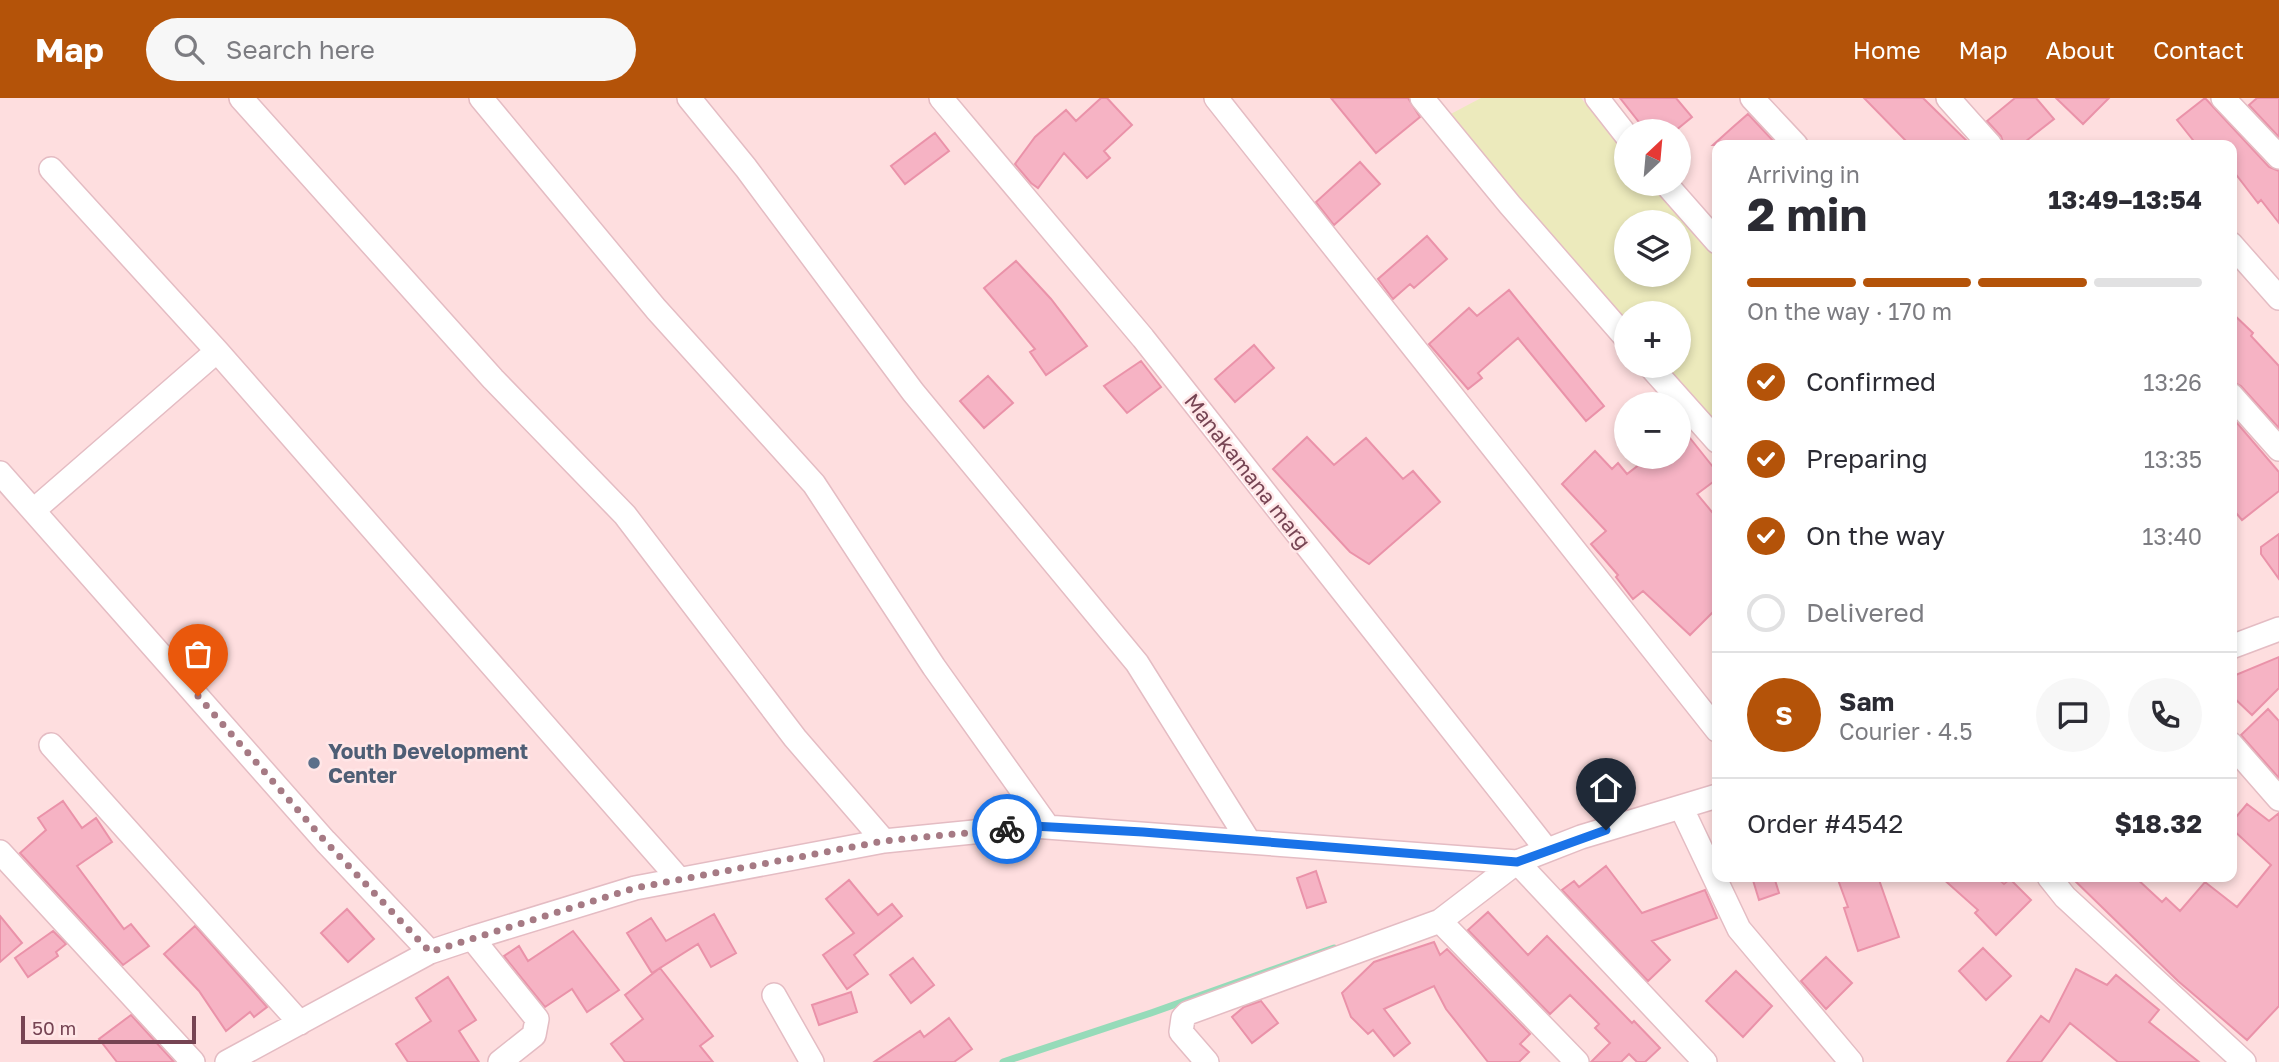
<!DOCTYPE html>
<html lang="en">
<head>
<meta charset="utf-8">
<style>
	body { margin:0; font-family:"Golos Text",sans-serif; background:#f7f7f7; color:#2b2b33; height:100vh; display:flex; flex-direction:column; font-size:26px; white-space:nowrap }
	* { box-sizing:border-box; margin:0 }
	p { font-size:23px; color:#7c7c81 }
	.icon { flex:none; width:38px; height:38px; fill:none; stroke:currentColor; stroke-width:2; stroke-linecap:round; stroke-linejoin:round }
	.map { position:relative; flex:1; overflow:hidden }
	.drawer { position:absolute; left:1712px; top:42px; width:525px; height:742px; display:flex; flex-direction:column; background:#fff; border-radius:14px; box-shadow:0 4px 10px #0003 }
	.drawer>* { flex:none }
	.needle { width:46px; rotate:26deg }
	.buttons { position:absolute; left:1614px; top:21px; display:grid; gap:14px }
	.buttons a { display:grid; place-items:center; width:77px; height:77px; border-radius:50%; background:#fff; box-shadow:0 4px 10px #0003; font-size:35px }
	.scale { position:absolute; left:21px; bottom:18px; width:175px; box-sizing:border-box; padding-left:7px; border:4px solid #764453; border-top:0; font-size:19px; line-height:24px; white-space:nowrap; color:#764453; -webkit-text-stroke:5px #ffe6e7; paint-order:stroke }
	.pin { position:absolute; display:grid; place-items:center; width:60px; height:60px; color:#fff; margin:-72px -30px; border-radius:50% 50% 50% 0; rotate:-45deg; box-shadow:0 0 7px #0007 }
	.pin .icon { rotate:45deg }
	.courier { position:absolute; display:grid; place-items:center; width:70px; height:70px; margin:-35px; border:5px solid #1a73e8; border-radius:50%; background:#fff; color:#222; box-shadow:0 2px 9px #0007 }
	.summary em { font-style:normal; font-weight:700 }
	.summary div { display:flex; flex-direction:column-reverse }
	.summary { display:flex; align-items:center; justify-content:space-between; height:119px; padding:0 35px }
	h1 { font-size:46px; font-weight:700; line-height:52px }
	.bar { display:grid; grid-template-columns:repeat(4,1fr); gap:10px 7px; align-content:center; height:84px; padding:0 35px }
	.bar i { height:9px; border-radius:5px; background:#e1e1e2 }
	.bar .on { background:#b45309 }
	.bar p { grid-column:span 4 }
	.line { display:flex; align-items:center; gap:18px; padding:0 35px; border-top:2px solid #e1e1e2 }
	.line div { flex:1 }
	.round { display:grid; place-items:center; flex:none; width:74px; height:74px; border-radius:37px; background:#f7f7f7 }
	ol { padding:0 35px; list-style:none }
	li { display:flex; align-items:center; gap:21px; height:77px }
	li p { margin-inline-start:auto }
	li .icon { padding:7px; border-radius:50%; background:#b45309; color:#fff; stroke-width:4 }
	li:last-child { color:#7c7c81 }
	li i { width:38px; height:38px; border:4px solid #e1e1e2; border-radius:50% }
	header { display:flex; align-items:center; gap:42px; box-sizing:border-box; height:98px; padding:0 35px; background:#b45309; color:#fff }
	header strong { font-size:33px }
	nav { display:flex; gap:38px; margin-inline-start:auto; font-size:24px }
	.search { width:490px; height:63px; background:#f7f7f7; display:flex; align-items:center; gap:18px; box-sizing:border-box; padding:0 24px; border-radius:38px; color:#7c7c81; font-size:26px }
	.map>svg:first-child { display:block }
	.green { fill:#eceabc; fill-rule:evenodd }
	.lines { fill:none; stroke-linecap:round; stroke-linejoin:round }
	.stream { stroke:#96dbb9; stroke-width:7 }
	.building { fill:#f6b3c4; stroke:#ea92a9; stroke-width:2 }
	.minor-casing { stroke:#e4bcc3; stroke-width:26 }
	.minor { stroke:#fff; stroke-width:23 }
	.done { stroke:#a67a84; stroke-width:7; stroke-dasharray:0 12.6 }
	.route { stroke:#1a73e8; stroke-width:9 }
	.service-dot { fill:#5c6f8a; stroke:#ffe6e7; stroke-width:2.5 }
	.labels { text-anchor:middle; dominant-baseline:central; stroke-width:5; stroke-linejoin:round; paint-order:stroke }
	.street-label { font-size:21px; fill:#764453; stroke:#ffe6e7 }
	.service-label { font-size:21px; font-weight:bold; fill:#4e5e75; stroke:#ffe6e7; text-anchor:start }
</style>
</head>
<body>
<header>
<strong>Map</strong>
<div class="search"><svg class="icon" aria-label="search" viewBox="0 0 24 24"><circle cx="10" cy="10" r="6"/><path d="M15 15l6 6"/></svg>Search here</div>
<nav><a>Home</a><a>Map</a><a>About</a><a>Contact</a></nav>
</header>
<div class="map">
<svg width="2279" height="964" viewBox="0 0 2279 964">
	<rect width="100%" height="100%" fill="#fededf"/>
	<path class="green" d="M1481 0H1581L1626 55V86H1653L1717 159V343L1654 268H1678V215H1626V235L1445 19ZM1626 124H1678V177H1626Z"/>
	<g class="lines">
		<path class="stream" d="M1003 964 1151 915 1334 850"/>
	</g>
	<path class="building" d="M1101 0H1107L1132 27 1104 53 1110 60 1087 80 1064 55 1038 90 1031 85 1015 66 1035 39 1066 12 1076 23Z
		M1331 0H1408L1420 19 1376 55Z
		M1620 0H1676L1692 19 1675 33H1646Z
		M1864 0H1923L1971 47H1910Z
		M2015 0H2036L2054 21 2021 47H2004L2001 38 1987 23Z
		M2056 0H2109L2083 26Z
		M2205 0 2269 69 2279 73V125L2261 102 2258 105 2231 70V47H2197L2177 22Z
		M2257 0H2279V39L2249 7Z
		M1748 16 1777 47H1713L1733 29Z
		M935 35 949 53 905 86 891 68Z
		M1360 64 1380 86 1334 127 1316 104Z
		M1427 138 1447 161 1414 190 1410 186 1393 201 1378 181Z
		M1016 163 1051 201 1087 248 1046 277 1030 254 1035 251 984 190Z
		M1509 192 1604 308 1586 323 1518 240 1478 275 1482 280 1468 291 1429 246 1469 210 1477 218Z
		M2231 214 2253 235 2251 238 2279 268V330L2241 288 2231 283Z
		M1254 247 1274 270 1235 304 1215 281Z
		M1141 263 1161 289 1127 315 1104 288Z
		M988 278 1013 305 984 330 960 303Z
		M2231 318 2279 374V393L2242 422 2231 409Z
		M1678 325 1717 374V381L1697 396 1717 420V510L1690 537 1643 493 1633 501 1616 479 1618 477 1591 446 1606 433 1562 386 1595 353 1612 371 1618 365 1627 376 1649 359H1678Z
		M1307 339 1334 367 1366 340 1403 381 1413 373 1440 404 1369 466 1350 454 1273 371Z
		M2279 436V481L2261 456V449Z
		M2279 559V590L2252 617 2231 597V579Z
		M2268 611 2279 623V680L2241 637Z
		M63 703 82 730 96 720 112 744 77 768 124 831 131 826 149 848 123 867 20 755 46 732 38 720Z
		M2247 706 2269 723 2279 715V908L2247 942 2178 883 2071 779H2135L2162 804 2166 800 2180 813 2205 784 2237 809 2271 767 2231 730V725Z
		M1606 768 1642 815 1705 792 1717 820 1652 843 1670 862 1648 883 1562 792 1574 783 1579 789Z
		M1316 773 1326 804 1307 810 1297 780Z
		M1752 779H1774L1779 795 1759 802Z
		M1837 779H1878L1899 839 1858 853 1844 810 1848 809Z
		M1941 779H1996L2004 786 2010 781 2031 802 1996 837 1975 815 1978 812Z
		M849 782 878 817 892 806 902 818 854 857 868 876 847 891 823 857 854 835 826 801Z
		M347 811 374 841 348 864 321 835Z
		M1488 814 1528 857 1547 838 1632 925 1634 923 1660 950 1645 964H1637L1629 956 1621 964H1591L1610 945 1595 930 1599 926 1570 897 1550 916 1468 832Z
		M714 816 736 855 711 869 698 846 652 875 627 835 651 820 666 843Z
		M0 818 22 845 0 864Z
		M195 828 267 909 254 919 250 914 226 933 199 893 164 856Z
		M53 833 66 846 56 854 58 858 28 879 15 860Z
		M573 833 619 892 587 914 572 891 545 909 504 858 519 848 528 863Z
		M1434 844 1440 857 1447 851 1530 936 1520 946 1529 954 1519 964H1488L1446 911 1434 888 1384 911 1410 945 1394 958 1373 932 1368 936 1351 919 1342 895 1374 864Z
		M1983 850 2011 878 1986 902 1959 873Z
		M1826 859 1852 885 1826 911 1801 883Z
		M913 860 934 887 911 905 890 877Z
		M660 870 713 938 700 948 713 964H625L611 946 643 921 625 897Z
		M2076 871 2107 887 2116 877 2159 912 2149 924 2199 964H2118L2070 925 2041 964H2007L2041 918 2049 924Z
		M1736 873 1772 908 1743 939 1706 903Z
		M448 879 476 922 459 933 479 964H408L396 946 431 923 416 900Z
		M851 894 857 914 819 927 812 907Z
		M1261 903 1278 925 1252 945 1232 919 1244 909Z
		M131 917 174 964H117L99 941Z
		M949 920 972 951 954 964H874L920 933 924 939Z"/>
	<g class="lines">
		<defs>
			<path id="minor" d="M241 0 493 281 625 417 795 640 884 743
				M481 0 656 211 814 386 934 569 1048 729
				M689 0 746 70 913 294 1137 565 1248 742
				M941 0 1143 240 1547 752
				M1216 0 1717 632
				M1422 0 1510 107 1626 240
				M1597 0 1626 37
				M1752 0 1796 47
				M1948 0 1990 47
				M2223 0 2279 59
				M51 71 217 253 679 781
				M1666 86 1717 144
				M2231 146 2279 200
				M1650 268 1717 343
				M2231 297 2279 351
				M0 375 325 743 430 854
				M34 412 217 253
				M2231 549 2279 531
				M2231 646 2279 701
				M51 647 300 925
				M1681 709 1739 831 1851 964
				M0 754 193 964
				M2049 779 2065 799 2244 964
				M1440 823 1577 964
				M472 840 537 921 534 937 500 964
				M774 897 812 964
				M227 964 430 854 472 840 635 790 884 743 1033 728 1517 764 1581 739 1717 698
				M1207 964 1181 934 1183 920 1188 915 1440 823 1517 764 1705 964"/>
		</defs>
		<use href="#minor" class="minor-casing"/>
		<use href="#minor" class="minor"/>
	</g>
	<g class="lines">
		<path class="done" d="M198 598 325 743 430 854 635 790 884 743 1007 731"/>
		<path class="route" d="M1007 731 1033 728 1143 734 1517 764 1606 732"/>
	</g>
	<circle class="service-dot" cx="314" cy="665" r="7"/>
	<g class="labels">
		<g class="street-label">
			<text transform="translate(1248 373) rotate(52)">Manakamana marg</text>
		</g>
		<g class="service-label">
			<text x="328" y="653">Youth Development<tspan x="328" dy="24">Center</tspan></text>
		</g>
	</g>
</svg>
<div class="buttons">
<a><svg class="needle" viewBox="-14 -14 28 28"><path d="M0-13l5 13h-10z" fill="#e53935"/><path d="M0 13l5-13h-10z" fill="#7c7c81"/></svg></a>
<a><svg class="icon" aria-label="layers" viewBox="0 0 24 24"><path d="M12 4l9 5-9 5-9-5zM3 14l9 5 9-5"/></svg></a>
<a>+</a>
<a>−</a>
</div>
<div class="scale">50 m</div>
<div class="pin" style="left:198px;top:598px;background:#ea580c"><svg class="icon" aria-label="bag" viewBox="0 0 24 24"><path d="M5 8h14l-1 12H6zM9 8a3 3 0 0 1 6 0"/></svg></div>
<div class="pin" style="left:1606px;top:732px;background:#1f2937"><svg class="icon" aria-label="home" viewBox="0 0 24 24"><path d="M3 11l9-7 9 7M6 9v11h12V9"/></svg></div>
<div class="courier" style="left:1007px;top:731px"><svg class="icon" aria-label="bike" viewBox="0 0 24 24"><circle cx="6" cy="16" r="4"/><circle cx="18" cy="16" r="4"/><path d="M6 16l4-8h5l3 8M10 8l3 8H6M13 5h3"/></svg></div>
<section class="drawer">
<div class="summary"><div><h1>2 min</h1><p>Arriving in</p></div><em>13:49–13:54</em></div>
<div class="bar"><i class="on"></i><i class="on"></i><i class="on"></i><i></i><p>On the way · 170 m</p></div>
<ol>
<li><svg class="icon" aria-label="check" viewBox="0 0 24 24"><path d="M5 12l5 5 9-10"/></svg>Confirmed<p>13:26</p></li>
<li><svg class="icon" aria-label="check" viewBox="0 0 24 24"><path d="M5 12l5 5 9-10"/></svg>Preparing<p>13:35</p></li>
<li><svg class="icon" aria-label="check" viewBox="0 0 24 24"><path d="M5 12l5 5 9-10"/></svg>On the way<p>13:40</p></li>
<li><i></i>Delivered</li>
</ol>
<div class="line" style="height:126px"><b class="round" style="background:#b45309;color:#fff">S</b><div><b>Sam</b><p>Courier · 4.5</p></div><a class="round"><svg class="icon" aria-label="chat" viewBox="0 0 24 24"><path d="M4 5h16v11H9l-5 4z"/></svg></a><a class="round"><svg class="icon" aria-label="phone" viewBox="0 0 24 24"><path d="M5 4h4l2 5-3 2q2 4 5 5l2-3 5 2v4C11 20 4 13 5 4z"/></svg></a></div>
<div class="line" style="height:91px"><div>Order #4542</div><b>$18.32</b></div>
</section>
</div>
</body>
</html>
